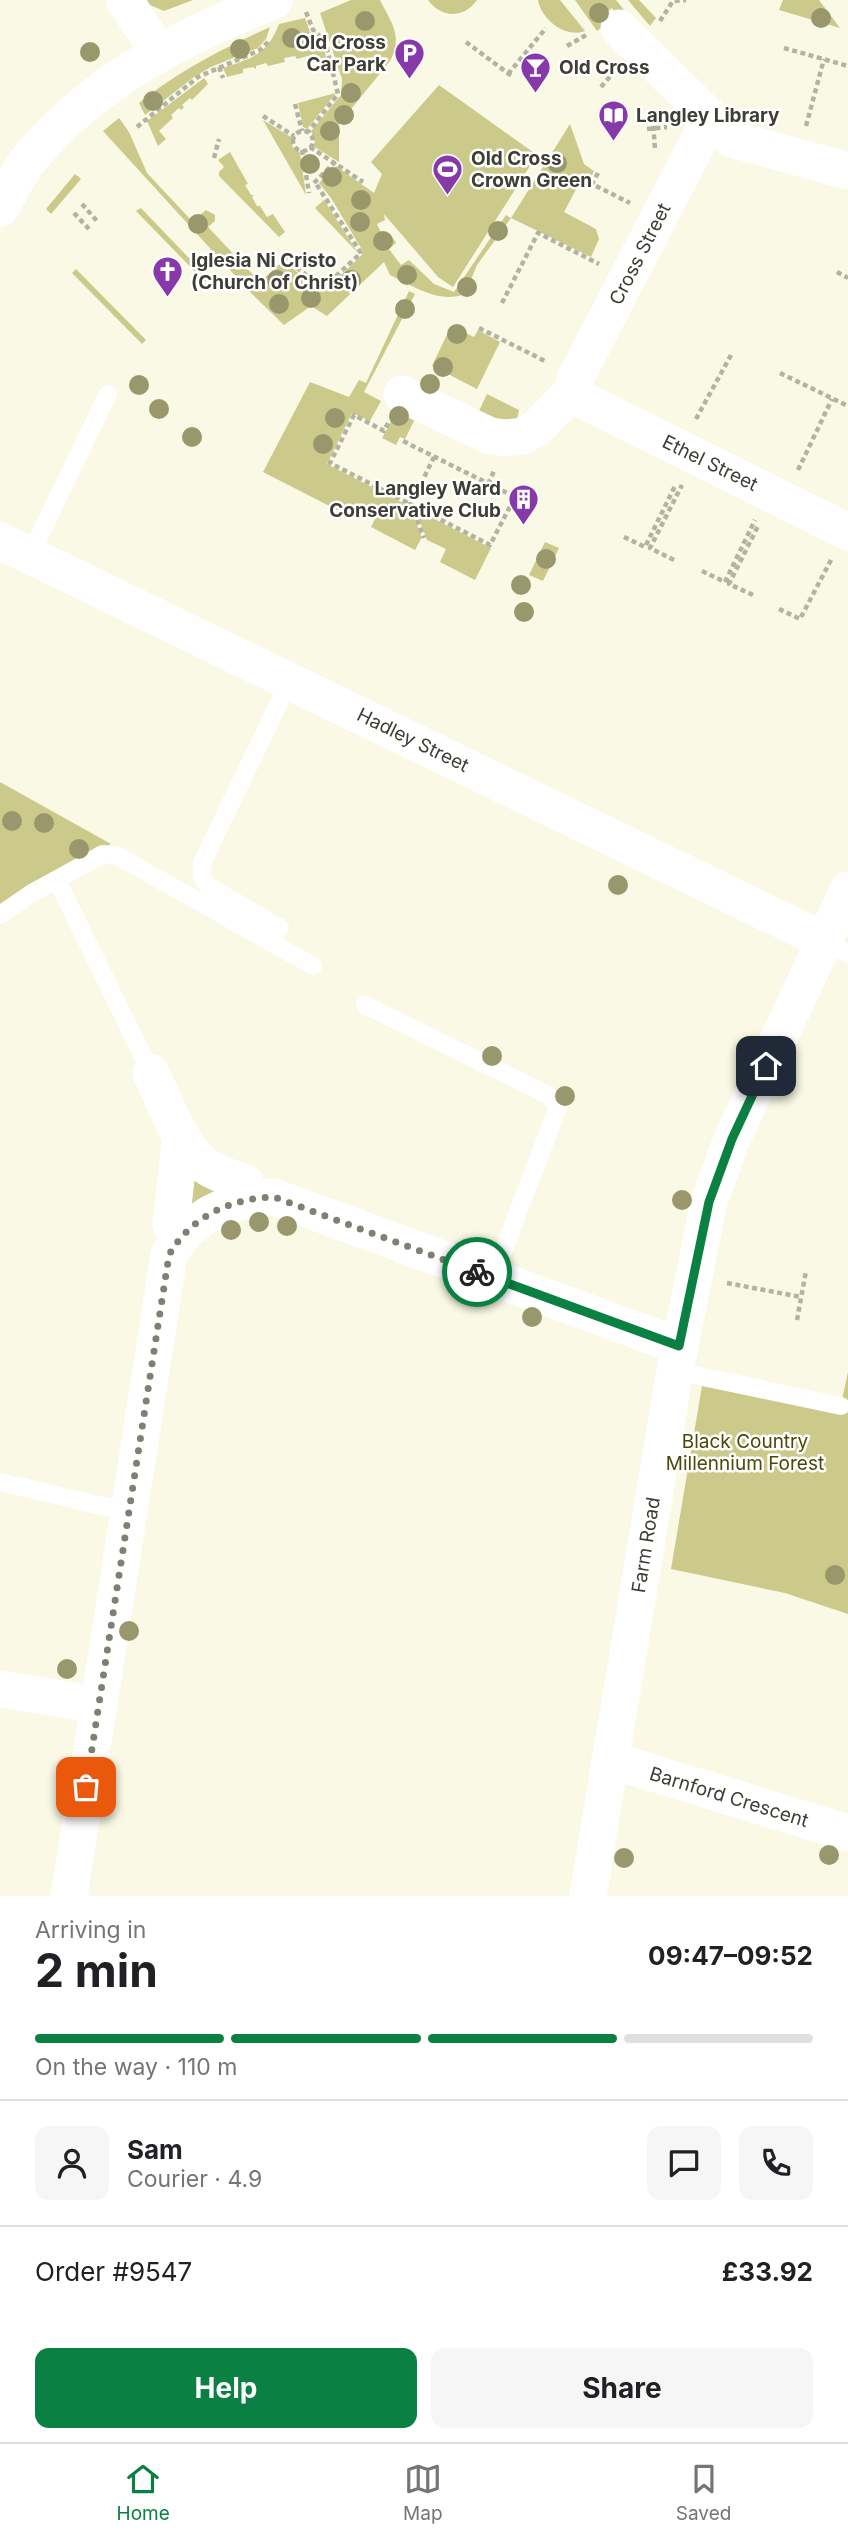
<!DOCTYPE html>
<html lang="en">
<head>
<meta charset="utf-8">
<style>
	body { margin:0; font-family:Inter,sans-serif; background:#f6f6f6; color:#202124; height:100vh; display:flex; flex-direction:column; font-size:26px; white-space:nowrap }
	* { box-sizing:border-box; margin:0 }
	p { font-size:23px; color:#757577 }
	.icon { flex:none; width:38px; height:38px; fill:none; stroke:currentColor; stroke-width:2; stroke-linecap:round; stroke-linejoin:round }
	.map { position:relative; height:1896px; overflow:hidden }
	.panel { display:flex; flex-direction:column; background:#fff; flex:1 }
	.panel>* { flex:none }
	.pin { position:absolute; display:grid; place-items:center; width:60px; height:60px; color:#fff; margin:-30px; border-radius:14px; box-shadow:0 4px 10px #0006 }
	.courier { position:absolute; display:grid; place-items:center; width:70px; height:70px; margin:-35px; border:5px solid #0b8043; border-radius:50%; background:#fff; color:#222; box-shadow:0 2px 9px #0007 }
	.headline em { font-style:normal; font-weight:700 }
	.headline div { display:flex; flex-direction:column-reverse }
	.headline { display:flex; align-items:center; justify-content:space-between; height:119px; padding:0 35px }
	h1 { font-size:46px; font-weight:700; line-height:52px }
	.bar { display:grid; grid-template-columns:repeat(4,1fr); gap:10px 7px; align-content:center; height:84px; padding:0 35px }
	.bar i { height:9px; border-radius:5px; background:#e0e0e0 }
	.bar .selected { background:#0b8043 }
	.bar p { grid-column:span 4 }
	.line { display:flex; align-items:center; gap:18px; padding:0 35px; border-top:2px solid #e0e0e0 }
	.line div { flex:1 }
	.round { display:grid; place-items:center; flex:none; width:74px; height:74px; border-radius:14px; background:#f6f6f6 }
	.button { display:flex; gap:14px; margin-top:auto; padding:14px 35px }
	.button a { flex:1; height:80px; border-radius:14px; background:#0b8043; color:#fff; font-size:28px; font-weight:700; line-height:80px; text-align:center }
	.button a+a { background:#f6f6f6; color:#202124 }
	.dock { display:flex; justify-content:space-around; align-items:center; height:98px; border-top:2px solid #e0e0e0; background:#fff; font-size:19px; color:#757577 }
	.dock a { display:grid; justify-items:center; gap:4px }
	.dock .selected { color:#0b8043 }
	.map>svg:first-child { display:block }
	.green { fill:#ccca8a }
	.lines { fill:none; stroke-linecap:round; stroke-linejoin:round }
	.path { stroke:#b3b3a3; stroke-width:4.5; stroke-dasharray:5 3.5; stroke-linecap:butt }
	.lane { stroke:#fff; stroke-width:18 }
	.street { stroke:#fff; stroke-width:37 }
	.secondary { stroke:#fff; stroke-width:38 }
	.tree { fill:#99986d }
	.done { stroke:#7f7f73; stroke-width:7; stroke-dasharray:0 12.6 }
	.route { stroke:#0b8043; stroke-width:9 }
	.labels { text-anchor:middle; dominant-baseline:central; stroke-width:5; stroke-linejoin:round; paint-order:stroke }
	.poi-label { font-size:19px; font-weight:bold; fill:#3e3e36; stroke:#fff; text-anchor:start }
	.street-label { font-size:19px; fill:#3e3e36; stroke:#fff }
	.park-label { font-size:19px; fill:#4b480a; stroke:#fff }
</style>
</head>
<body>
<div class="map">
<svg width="848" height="1896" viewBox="0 0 848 1896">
	<rect width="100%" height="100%" fill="#f9f9e5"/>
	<path class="green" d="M147 0H193L164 11 150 5Z
		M351 0H380C392 24 403 36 390 61L339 124V162L313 146 315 141 311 131 341 95 342 79 320 13Z
		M428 0H477C464 19 441 18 428 0Z
		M538 0H560L585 31C566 39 541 19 538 0Z
		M575 0H616L624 10 617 15 612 8 599 18 605 25 597 31Z
		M628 0H639L656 18 650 26Z
		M783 0H819L840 28 779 10Z
		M305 18 310 32 322 41 327 61 317 64 315 54 297 59 295 56 284 58 285 62 268 66 266 63 256 66V69L253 67 243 69V73L227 77 223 68C252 58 267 55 279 24Z
		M270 27 266 39 258 48 211 67 194 77 145 115 139 103C182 69 221 50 270 27Z
		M204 78 208 84 192 100 190 98 182 105 184 107 181 110 179 108 171 115 173 118 159 131 166 139 158 146 147 121Z
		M439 85 537 155 453 287 438 277 384 214 385 220 377 224 383 237 391 235 396 243 389 249 401 265 409 260 434 284 454 292 506 215 511 218 570 124 584 164 594 171 587 185 580 182 564 212 596 229 599 239 591 257 511 218 477 265 465 294C439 304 413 286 390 275L384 262 327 316 311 306 284 325 250 292 103 131 119 118 129 132 147 173 192 221 206 210 215 215V221L208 227 260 282 283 261 323 292 364 253 331 198 319 183 336 166 374 193 382 174 371 162Z
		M336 93 307 129 303 127 298 103Z
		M263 120 291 137 293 148 300 153 306 195Z
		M230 152 248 184 245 185 251 195H254L252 197 257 206H260L267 217 273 214 285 232 279 237 219 176V172L224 167 218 160Z
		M75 174 81 179 51 214 46 209Z
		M324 200 358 253 315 208Z
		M141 208 209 279 205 282 136 211Z
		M76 269 146 340 142 344 72 273Z
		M409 291 415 294 364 392 381 401 370 421 352 413 327 464 405 504 373 513 357 505 351 517 263 472 310 382 349 397 359 380 366 383Z
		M451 326 474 337 478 330 500 342 477 389 432 366Z
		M487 394 519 410 517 419 500 420 479 411Z
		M398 409 417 415 405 439 400 437 396 445 382 438Z
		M409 506 422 537 415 550 371 527 377 515Z
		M415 509 491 548 475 580 440 562 446 549 427 540Z
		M545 542 559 548 543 581 529 575Z
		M0 782 111 844 0 905Z
		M190 1178 226 1187 184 1209Z
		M848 1372V1614L785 1593 671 1569 702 1386 839 1413Z"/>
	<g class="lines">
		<path class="path" d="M306 12 313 30 325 40 338 94 308 132
			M660 21 673 1 686 0
			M466 42 513 77
			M567 46 588 34
			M784 48 848 66
			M219 67 223 78
			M508 74 546 28
			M601 87 614 72 616 73
			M295 104 302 131
			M652 109 655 149
			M263 116 294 136
			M806 126 824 59
			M137 127 198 77 260 50 268 42
			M647 129 667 127
			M293 141a10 10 0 1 1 20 0a10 10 0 1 1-20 0Z
			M310 147 363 182
			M302 150 309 193
			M214 158 219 139
			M598 173 592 184 630 203
			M314 183 335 162
			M82 204 97 221
			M74 213 89 229
			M283 257 323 288 361 253 315 182
			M837 272 848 278
			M502 303 538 233 599 264
			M479 328 547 362
			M780 373 848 406
			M696 419 731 355
			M388 423 384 431 354 415 330 463 490 545 515 497 401 440
			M798 470 832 399
			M488 484 495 469
			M411 504 424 538
			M375 514 411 504 434 457
			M624 537 645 547 676 484
			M674 560 650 548 682 485
			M702 571 725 582 755 520
			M753 595 729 584 759 524
			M779 609 800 619 831 560
			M727 1283 801 1297
			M797 1320 806 1271"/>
		<path class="lane" d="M30 555 108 394
			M57 880 151 1073
			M0 915 32 893 103 854 118 856 313 966
			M280 928 208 886 202 877V863L289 682
			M825 941 848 954
			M365 1005 548 1095 558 1107 493 1278
			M675 1371 841 1406
			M0 1482 129 1512"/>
		<path class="street" d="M124 0 159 52
			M619 28 732 139 848 171
			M574 390 583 400 848 532
			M574 390 575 379 710 119
			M402 394 490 436 507 438 522 436 537 428 574 390
			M0 541 825 941
			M151 1073C165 1102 177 1139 200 1161 211 1173 231 1177 245 1183L250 1198
			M178 1239 171 1224 181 1134
			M0 1689 99 1705
			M609 1763 627 1765 848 1833
			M69 1896 169 1255C190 1217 231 1198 274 1197L679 1346
			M588 1896 675 1371 709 1202 732 1139 848 890"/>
		<path class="secondary" d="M0 208C10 192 18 172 30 158 95 80 182 37 274 0"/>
	</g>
	<g class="tree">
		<circle cx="599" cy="13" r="10"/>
		<circle cx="821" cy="18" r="10"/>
		<circle cx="365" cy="21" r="10"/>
		<circle cx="292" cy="38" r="10"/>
		<circle cx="240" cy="49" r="10"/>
		<circle cx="90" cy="52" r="10"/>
		<circle cx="351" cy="93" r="10"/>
		<circle cx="153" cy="101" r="10"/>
		<circle cx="344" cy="115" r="10"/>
		<circle cx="330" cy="131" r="10"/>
		<circle cx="557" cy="163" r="10"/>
		<circle cx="310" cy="164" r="10"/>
		<circle cx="332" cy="177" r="10"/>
		<circle cx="361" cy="200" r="10"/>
		<circle cx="360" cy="222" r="10"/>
		<circle cx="198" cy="224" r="10"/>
		<circle cx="498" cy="231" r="10"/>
		<circle cx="383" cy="241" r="10"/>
		<circle cx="407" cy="275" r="10"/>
		<circle cx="277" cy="280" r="10"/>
		<circle cx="351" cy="280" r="10"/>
		<circle cx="467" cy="287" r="10"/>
		<circle cx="311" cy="298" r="10"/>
		<circle cx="279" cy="304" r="10"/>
		<circle cx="405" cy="309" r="10"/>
		<circle cx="457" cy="334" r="10"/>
		<circle cx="443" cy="367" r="10"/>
		<circle cx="430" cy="384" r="10"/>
		<circle cx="139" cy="385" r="10"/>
		<circle cx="159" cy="409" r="10"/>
		<circle cx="399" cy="416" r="10"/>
		<circle cx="335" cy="418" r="10"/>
		<circle cx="192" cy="437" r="10"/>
		<circle cx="323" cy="444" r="10"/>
		<circle cx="546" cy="559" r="10"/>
		<circle cx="521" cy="585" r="10"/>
		<circle cx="524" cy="612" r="10"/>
		<circle cx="12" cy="821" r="10"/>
		<circle cx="44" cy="823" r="10"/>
		<circle cx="79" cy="849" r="10"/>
		<circle cx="618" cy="885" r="10"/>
		<circle cx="492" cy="1056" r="10"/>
		<circle cx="565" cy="1096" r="10"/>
		<circle cx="682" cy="1200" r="10"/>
		<circle cx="259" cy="1222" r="10"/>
		<circle cx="287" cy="1226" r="10"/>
		<circle cx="231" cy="1230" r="10"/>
		<circle cx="532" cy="1317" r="10"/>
		<circle cx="835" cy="1575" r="10"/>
		<circle cx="129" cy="1631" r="10"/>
		<circle cx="67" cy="1669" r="10"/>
		<circle cx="829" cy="1855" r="10"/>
		<circle cx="624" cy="1858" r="10"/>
	</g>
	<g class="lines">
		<path class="done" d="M86 1787 169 1255C190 1217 231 1198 274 1197L477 1272"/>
		<path class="route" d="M477 1272 679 1346 709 1202 732 1139 766 1066"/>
	</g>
	<defs>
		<symbol id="parking-pin" viewBox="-11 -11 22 30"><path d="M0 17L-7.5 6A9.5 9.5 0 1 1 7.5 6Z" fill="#8739a9" stroke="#fff"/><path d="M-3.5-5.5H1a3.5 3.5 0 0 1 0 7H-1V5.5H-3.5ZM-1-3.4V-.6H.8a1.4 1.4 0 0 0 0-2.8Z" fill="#fff"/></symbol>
		<symbol id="bar-pin" viewBox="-11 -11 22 30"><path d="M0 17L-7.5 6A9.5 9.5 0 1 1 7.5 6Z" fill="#8739a9" stroke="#fff"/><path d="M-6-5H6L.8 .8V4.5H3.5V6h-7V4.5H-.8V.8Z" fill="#fff"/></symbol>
		<symbol id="library-pin" viewBox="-11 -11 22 30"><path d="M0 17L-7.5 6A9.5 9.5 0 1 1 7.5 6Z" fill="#8739a9" stroke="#fff"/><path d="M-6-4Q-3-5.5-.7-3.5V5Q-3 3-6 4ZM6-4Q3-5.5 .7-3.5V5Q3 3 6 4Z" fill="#fff"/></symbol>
		<symbol id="stadium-pin" viewBox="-11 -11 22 30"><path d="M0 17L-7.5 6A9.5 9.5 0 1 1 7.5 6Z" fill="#8739a9" stroke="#fff"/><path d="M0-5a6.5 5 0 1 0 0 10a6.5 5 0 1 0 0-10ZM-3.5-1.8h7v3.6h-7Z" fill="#fff"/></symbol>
		<symbol id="church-pin" viewBox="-11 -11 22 30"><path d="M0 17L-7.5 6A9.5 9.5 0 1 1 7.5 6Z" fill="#8739a9" stroke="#fff"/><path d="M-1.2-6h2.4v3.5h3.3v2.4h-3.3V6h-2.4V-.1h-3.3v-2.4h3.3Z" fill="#fff"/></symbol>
		<symbol id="building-pin" viewBox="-11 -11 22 30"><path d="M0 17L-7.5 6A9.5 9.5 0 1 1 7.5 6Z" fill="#8739a9" stroke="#fff"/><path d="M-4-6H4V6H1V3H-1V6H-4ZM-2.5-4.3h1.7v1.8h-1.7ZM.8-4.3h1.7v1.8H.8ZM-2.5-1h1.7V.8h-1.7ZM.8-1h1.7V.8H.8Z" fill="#fff"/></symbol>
	</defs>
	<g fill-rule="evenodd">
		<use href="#parking-pin" x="392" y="36" width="35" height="47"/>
		<use href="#bar-pin" x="518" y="50" width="35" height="47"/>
		<use href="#library-pin" x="596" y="98" width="35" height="47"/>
		<use href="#stadium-pin" x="430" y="152" width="35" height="47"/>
		<use href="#church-pin" x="150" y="254" width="35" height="47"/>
		<use href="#building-pin" x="506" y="482" width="35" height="47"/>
	</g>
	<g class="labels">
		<g class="poi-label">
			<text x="386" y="42" text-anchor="end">Old Cross<tspan x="386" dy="22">Car Park</tspan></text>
			<text x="559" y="67">Old Cross</text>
			<text x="636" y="115">Langley Library</text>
			<text x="471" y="158">Old Cross<tspan x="471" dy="22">Crown Green</tspan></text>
			<text x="191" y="260">Iglesia Ni Cristo<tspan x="191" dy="22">(Church of Christ)</tspan></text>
			<text x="501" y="488" text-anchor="end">Langley Ward<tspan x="501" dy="22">Conservative Club</tspan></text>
		</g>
		<g class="street-label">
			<text transform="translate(640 254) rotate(-63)">Cross Street</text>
			<text transform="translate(710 463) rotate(26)">Ethel Street</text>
			<text transform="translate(413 740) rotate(26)">Hadley Street</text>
			<text transform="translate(646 1545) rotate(-81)">Farm Road</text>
			<text transform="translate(729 1797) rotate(17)">Barnford Crescent</text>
		</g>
		<g class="park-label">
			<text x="745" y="1441">Black Country<tspan x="745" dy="22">Millennium Forest</tspan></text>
		</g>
	</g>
</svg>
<div class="pin" style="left:86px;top:1787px;background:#ea580c"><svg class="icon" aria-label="bag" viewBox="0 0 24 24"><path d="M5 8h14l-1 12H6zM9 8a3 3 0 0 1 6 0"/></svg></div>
<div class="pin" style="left:766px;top:1066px;background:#1f2937"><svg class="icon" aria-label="home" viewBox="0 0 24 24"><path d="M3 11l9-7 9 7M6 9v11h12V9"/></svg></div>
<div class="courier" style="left:477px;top:1272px"><svg class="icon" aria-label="bike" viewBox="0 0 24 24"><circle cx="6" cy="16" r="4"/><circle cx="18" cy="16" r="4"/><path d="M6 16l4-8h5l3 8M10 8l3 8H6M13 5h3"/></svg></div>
</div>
<section class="panel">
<div class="headline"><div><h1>2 min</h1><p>Arriving in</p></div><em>09:47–09:52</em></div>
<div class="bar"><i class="selected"></i><i class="selected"></i><i class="selected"></i><i></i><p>On the way · 110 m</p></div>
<div class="line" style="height:126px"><a class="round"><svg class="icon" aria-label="person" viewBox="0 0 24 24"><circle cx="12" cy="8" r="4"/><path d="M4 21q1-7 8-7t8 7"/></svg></a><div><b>Sam</b><p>Courier · 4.9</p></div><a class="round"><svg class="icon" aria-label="chat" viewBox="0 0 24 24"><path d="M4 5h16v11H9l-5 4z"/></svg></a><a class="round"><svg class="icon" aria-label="phone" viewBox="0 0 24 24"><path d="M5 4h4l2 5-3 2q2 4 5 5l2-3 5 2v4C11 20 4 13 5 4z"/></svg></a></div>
<div class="line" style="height:91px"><div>Order #9547</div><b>£33.92</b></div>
<div class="button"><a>Help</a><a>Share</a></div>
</section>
<nav class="dock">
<a class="selected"><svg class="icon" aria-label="home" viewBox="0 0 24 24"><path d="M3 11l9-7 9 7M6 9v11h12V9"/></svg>Home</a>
<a><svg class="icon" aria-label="map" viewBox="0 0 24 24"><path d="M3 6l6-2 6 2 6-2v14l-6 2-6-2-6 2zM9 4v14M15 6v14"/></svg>Map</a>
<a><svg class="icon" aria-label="saved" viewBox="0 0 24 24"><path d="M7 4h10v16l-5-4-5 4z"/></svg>Saved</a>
</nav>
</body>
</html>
